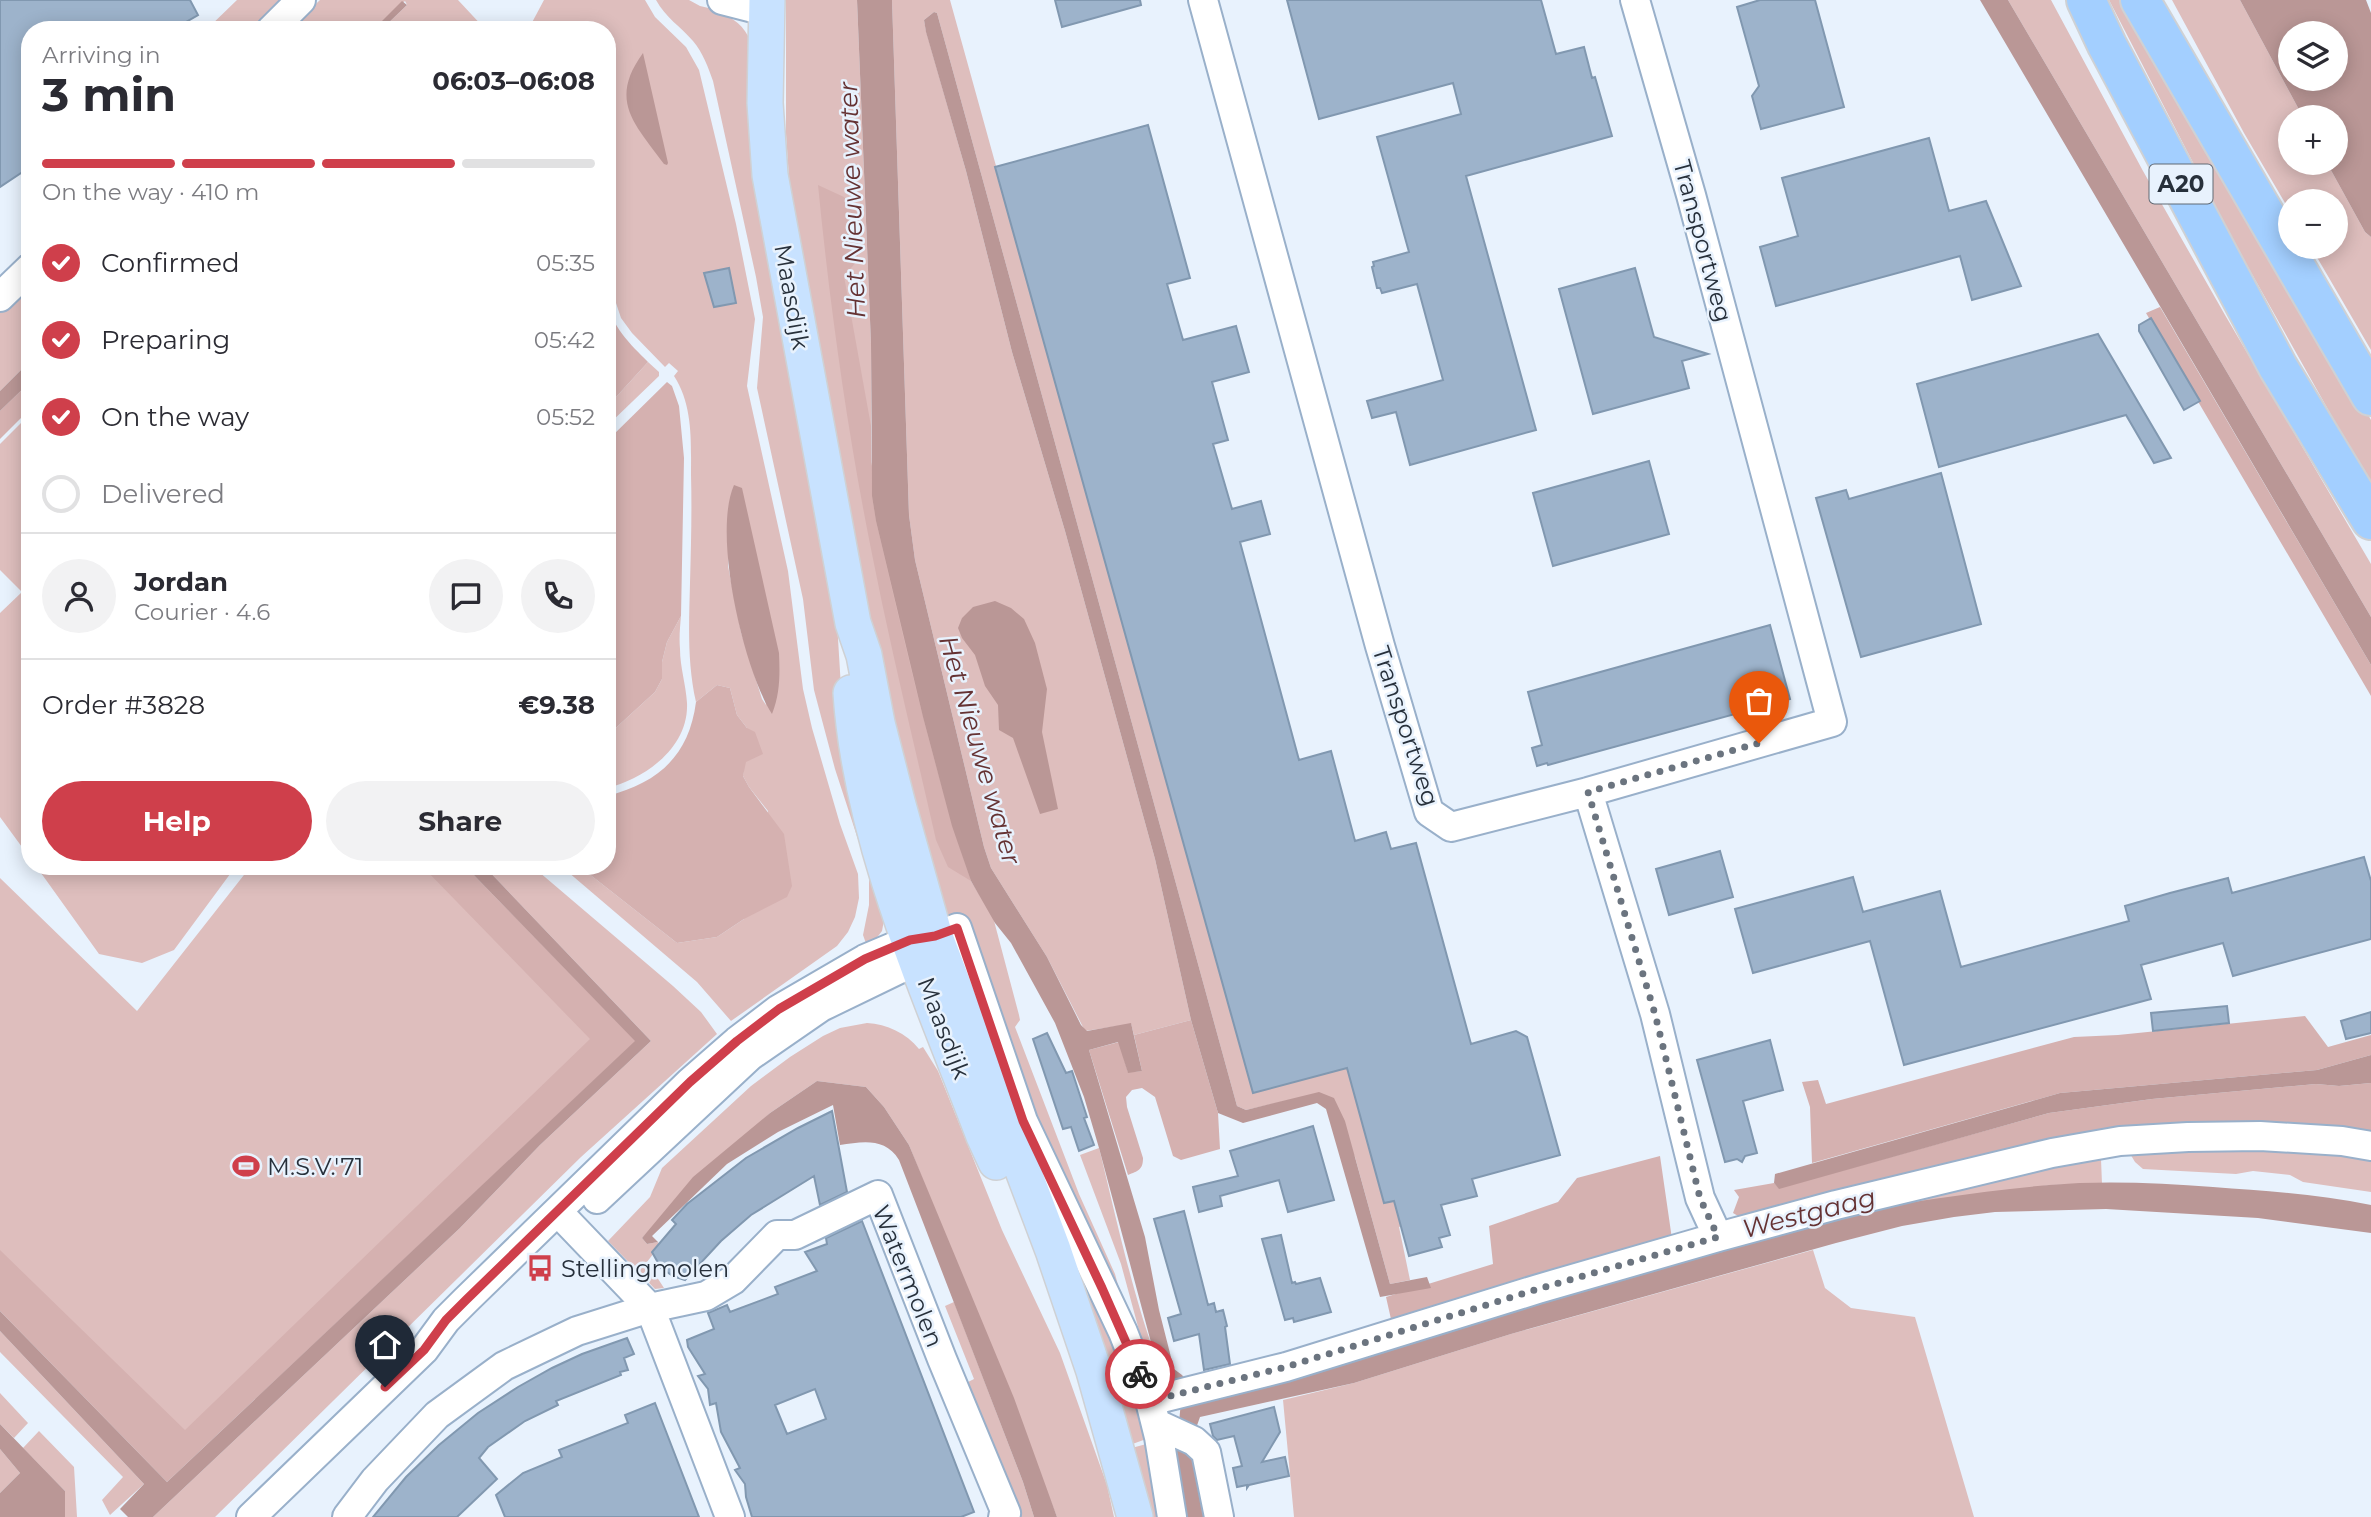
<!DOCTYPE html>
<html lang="en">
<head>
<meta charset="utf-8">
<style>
	body { margin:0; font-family:Montserrat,sans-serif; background:#f2f2f3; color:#2b2b33; height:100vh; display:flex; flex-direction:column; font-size:26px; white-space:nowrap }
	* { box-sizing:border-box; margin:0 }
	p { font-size:23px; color:#7c7c81 }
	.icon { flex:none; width:38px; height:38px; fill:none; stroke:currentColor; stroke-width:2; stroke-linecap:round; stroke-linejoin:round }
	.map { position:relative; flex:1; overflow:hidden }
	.sheet { position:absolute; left:21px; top:21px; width:595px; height:854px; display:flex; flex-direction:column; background:#fff; border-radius:28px; box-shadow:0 4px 18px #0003 }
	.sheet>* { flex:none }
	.buttons { position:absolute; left:2278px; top:21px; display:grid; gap:14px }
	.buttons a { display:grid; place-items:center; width:70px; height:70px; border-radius:50%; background:#fff; box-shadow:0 4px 18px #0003; font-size:35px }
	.pin { position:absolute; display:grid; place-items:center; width:60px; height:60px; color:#fff; margin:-72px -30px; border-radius:50% 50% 50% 0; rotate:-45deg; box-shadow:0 0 7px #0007 }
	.pin .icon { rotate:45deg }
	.courier { position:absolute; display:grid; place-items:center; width:70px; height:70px; margin:-35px; border:5px solid #cf3f4b; border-radius:50%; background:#fff; color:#222; box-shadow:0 2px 9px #0007 }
	.headline em { font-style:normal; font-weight:700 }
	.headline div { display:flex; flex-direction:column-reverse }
	.headline { display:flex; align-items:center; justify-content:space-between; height:119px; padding:0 21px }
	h1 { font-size:46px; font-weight:700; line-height:52px }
	.bar { display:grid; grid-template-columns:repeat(4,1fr); gap:10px 7px; align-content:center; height:84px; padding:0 21px }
	.bar i { height:9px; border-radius:5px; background:#e1e1e2 }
	.bar .current { background:#cf3f4b }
	.bar p { grid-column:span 4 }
	.line { display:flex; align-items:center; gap:18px; padding:0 21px; border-top:2px solid #e1e1e2 }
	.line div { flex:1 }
	.round { display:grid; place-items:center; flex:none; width:74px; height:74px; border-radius:37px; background:#f2f2f3 }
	ol { padding:0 21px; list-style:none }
	li { display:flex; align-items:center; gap:21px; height:77px }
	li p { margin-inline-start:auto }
	li .icon { padding:7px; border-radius:50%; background:#cf3f4b; color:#fff; stroke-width:4 }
	li:last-child { color:#7c7c81 }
	li i { width:38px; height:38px; border:4px solid #e1e1e2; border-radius:50% }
	.cta { display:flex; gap:14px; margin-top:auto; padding:14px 21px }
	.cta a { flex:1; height:80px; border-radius:42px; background:#cf3f4b; color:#fff; font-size:28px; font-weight:700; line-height:80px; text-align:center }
	.cta a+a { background:#f2f2f3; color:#2b2b33 }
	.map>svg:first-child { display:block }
	.green { fill:#debebd; fill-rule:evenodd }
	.forest { fill:#d5b1b0 }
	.water { fill:#ba9796; fill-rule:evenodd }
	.building { fill:#9db3cb; stroke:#8198b0; stroke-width:2; fill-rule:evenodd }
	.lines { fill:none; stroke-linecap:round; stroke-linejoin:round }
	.minor-casing { stroke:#99b0ca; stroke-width:32 }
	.major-casing { stroke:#cfd1d4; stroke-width:38 }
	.highway-casing { stroke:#cfd1d4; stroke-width:42 }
	.minor { stroke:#fff; stroke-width:28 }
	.major { stroke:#c8e2ff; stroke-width:35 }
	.highway { stroke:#a3cfff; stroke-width:38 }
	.done { stroke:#6b747f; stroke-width:7; stroke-dasharray:0 12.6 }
	.route { stroke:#cf3f4b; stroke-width:9 }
	.labels { text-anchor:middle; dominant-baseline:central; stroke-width:5; stroke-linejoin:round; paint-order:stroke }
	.shield { fill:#e8f2fd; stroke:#616a75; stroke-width:2 }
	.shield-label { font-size:23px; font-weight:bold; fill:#27303b }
	.street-label { font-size:24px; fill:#27303b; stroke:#e8f2fd }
	.poi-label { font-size:24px; fill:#27303b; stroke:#e8f2fd; text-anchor:start }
	.water-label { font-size:26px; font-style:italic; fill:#653233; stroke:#e8f2fd }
</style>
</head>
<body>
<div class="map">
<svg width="2371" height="1517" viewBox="0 0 2371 1517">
	<rect width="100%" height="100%" fill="#e8f2fd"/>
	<path class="green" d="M237 0H280L250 30H206Z
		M320 0H458L486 30H433L432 26 419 23 411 30H381L407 5 405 1 373 30H289Z
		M544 0H645L655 17 686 47 699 70 736 224 755 319 747 386 788 571 803 689 812 728 840 824 858 874 859 898 855 917 848 932 837 946 731 1021 697 982 561 866H579L677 943 717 937 744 919 768 811 749 787 743 776 747 728 737 715 730 688 717 685 696 702C687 662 689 624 690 583 691 547 692 511 691 475 691 441 693 405 674 376L678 371 669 363 665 367 632 333 621 318 616 303 607 216V30H528ZM729 508 766 705 762 699 741 632 728 566Z
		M656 0H689L700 6 717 10V13C734 17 744 26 751 42L834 574 843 720 884 920 882 931 868 949 863 935 869 905V873L835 769 814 690 803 599 757 388 763 317 756 277 713 81C708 67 703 53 693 41 681 27 665 17 656 0Z
		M786 0H857L871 344V462L971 881 993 917 1019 1015 1020 1020 1015 1027 1079 1194 1115 1274 1137 1354 949 917 942 915 885 730 793 237 786 134Z
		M892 0H950L1253 1093 1352 1066 1350 1078 1384 1203 1412 1195 1418 1221 1399 1227 1410 1280 1390 1284 1355 1157 1319 1093 1246 1110 1237 1106 937 13 934 12 924 20 926 31 966 171 1012 352 1065 531 1155 859 1191 1020 1134 1035 1131 1024 1085 1031 1047 957 991 868 984 847 915 560 909 515Z
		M2008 0H2051L2143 171 2225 315 2371 564V617Z
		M2109 0H2127L2371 420V486L2235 244Z
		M2172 0H2240L2303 117H2291V163H2327L2365 232 2371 237V350L2311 247H2336V201H2291V213L2244 133Z
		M30 283V361L0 391V313Z
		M648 362 659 372V376L607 426V407Z
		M30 414V858L0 817V613L22 592 0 570V444Z
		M681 616C680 627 679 638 680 649 680 667 686 685 687 703 689 747 645 779 607 788V736L655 692 662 679V662L667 642Z
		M36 866H236L174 950 142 963 99 954Z
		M251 866H449L629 1041 168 1464 0 1292V878L137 1011Z
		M484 866H532L673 986 701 1012 717 1034 581 1157 215 1517H153L460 1228 540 1145 651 1041Z
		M867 1023C887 1024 906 1033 919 1049L923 1047 938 1071 1002 1230 1060 1353 1107 1485 1114 1517H1057L909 1145 884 1107 866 1087 817 1081 770 1113 649 1231 642 1238 647 1244 658 1242 660 1245 647 1262 664 1288 655 1289 608 1241 650 1197 662 1168 751 1086 790 1057 823 1036 840 1028Z
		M2216 1143 2371 1157V1192L2303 1182 2290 1175 2253 1171 2236 1174 2143 1169 2135 1162 2129 1152Z
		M1099 1148C1110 1190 1147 1364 1172 1385L1161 1383 1149 1367 1121 1264 1080 1155Z
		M1030 1155 1083 1263 1149 1438 1127 1446Z
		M2074 1159H2101L2102 1184 2051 1185 1843 1213Z
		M1813 1250 1825 1288 1851 1308 1915 1317 1974 1517H1294L1283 1400 1354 1383 1511 1334Z
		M954 1302 1023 1482 1034 1517H1021L964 1384 974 1379 945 1306Z
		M0 1331 144 1484 110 1515 102 1500 123 1477 0 1352Z
		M0 1393 28 1423 14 1438 0 1424Z
		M39 1431 74 1467 77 1517H65V1491L23 1448Z
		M1150 1443 1164 1517H1146L1128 1449Z
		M0 1449 20 1473 0 1493Z"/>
	<path class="forest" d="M818 185 844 197 858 214V260L844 276 871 426 872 496 876 521C905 642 931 763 971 881L948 867 936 840C914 743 890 646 871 549 847 429 830 307 818 185Z
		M607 300C611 326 630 344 648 362L607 407Z
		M2160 307 2371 665V696L2146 313Z
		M30 382V409L0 439V411Z
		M667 382 672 386 679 406 684 458 681 616 667 642 662 662V679L655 692 607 736V441Z
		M717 685 730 688 737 715 747 728 755 732 763 754 746 762 743 776 749 787 784 834 792 886 787 897 744 919 717 937 677 943 579 866H607V796C658 783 689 756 696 702Z
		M422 866H465L636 1041 167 1482 0 1311V1250L185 1430 590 1039Z
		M2305 1016 2328 1047 2371 1035V1055L2317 1070 2060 1093 1812 1163 1810 1107 1802 1082 1818 1080 1826 1104 2074 1037 2118 1035Z
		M1191 1020 1218 1113 1220 1149 1181 1160 1173 1156 1155 1097 1142 1088 1132 1090 1126 1097 1127 1107 1143 1158C1143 1170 1138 1171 1128 1175L1089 1050 1119 1042 1128 1072 1142 1071 1134 1035Z
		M2371 1083V1131L2285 1123 2233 1124 1745 1220 1733 1213 1739 1197 1734 1190 1774 1183 1779 1188 2049 1113 2152 1099 2316 1084 2339 1086Z
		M1660 1156 1672 1239 1393 1328 1386 1297 1493 1264 1489 1226 1558 1202 1577 1178Z"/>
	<path class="water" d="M857 0H892L909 515 915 560 984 847 991 868 1047 957 1081 1025 1087 1031 1131 1023 1142 1071 1128 1073 1118 1042 1089 1050 1145 1237 1159 1310 1174 1369 1182 1375 1199 1396 1844 1213C1912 1202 1980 1191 2049 1185 2103 1180 2159 1183 2213 1187 2266 1191 2319 1194 2371 1205V1233L2258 1218 2106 1209 1995 1212 1954 1217 1902 1226 1836 1243 1511 1334 1354 1383 1200 1417 1194 1434 1209 1517H1187L1176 1456 1181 1401 1172 1385 1165 1379 1152 1346 1099 1148 1084 1097 1055 1023 1011 943 995 923 971 881 952 826 923 717 876 521 872 496 871 344Z
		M1980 0H2008L2371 617V665Z
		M2240 0H2366L2371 13V237L2365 232 2327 163H2336V117H2303ZM2291 33H2336V79H2291Z
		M402 1 407 5 381 30H373Z
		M934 12 937 13 1237 1106 1246 1110 1319 1092 1334 1098 1345 1121 1390 1284 1427 1277 1431 1288 1380 1297 1326 1109 1317 1103 1243 1123 1218 1113 1191 1020 1155 859 1065 531 1012 352 966 171 926 32 924 20Z
		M643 53 668 163 667 165 664 164C635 124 608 101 643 53Z
		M30 361V382L0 411V391Z
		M734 485 742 488 779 653C780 675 780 694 772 714 744 670 712 535 734 485Z
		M995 601 1011 608 1024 619 1035 643 1047 689 1042 732 1058 809 1040 814 1013 738 999 730 998 705 985 686 975 655 962 638 958 628 962 618 973 607Z
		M465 866H484L651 1041 540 1145 460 1228 153 1517H128L120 1509 144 1484 0 1331V1311L167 1482 635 1041Z
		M2371 1055V1083L2339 1086 2316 1084 2152 1099 2049 1113 1779 1189 1774 1183 1775 1174 2060 1093 2317 1070Z
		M817 1081 866 1087 884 1107 909 1145 1014 1398 1057 1517H1034L1023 1482 899 1160C885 1137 862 1142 840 1145L833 1105 778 1132 727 1164 652 1236 658 1242 647 1244 642 1238 693 1177 770 1113Z
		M0 1424 65 1491V1517H0V1493L20 1473 0 1449Z"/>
	<path class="building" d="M0 0H190L198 15 172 30H30V167L0 187Z
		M1055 0H1140L1141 5 1062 27Z
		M1287 0H1541L1556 54 1584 47 1592 78 1595 77 1612 136 1466 176 1536 430 1410 465 1396 412 1372 418 1367 401 1443 380 1417 284 1382 293 1380 288H1377L1372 267 1374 266 1373 262 1409 252 1377 137 1461 114 1453 83 1319 119Z
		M1760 0H1815L1844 107 1761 129 1752 96 1759 86 1737 7Z
		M1148 125 1190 278 1167 284 1183 340 1236 326 1249 372 1212 382 1228 440 1213 444 1232 509 1261 501 1270 534 1240 542 1299 760 1331 751 1355 841 1386 832 1391 849 1416 843 1471 1044 1516 1031 1527 1037 1560 1155 1472 1179 1477 1196 1441 1205 1450 1235 1439 1238 1442 1247 1409 1256 1394 1201 1384 1203 1347 1068 1253 1093 995 167Z
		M1929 138 1949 211 1986 201 2021 286 1972 300 1960 256 1776 306 1760 247 1798 236 1782 178Z
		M729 268 736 303 714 307 704 273Z
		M1635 268 1654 337 1708 354 1682 361 1689 388 1593 414 1559 289Z
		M2151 318 2200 401 2184 410 2139 331V325Z
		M2098 334 2171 458 2154 463 2126 415 1939 467 1917 384Z
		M1649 461 1669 534 1553 566 1533 493Z
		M1941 473 1981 624 1861 657 1816 498 1846 490 1849 499Z
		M1770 625 1790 699 1548 765 1547 763 1537 766 1532 748 1542 745 1528 692Z
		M1720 851 1733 897 1669 915 1656 869Z
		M2364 857 2371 881V939L2233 976 2223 943 2141 965 2151 999 1904 1065 1870 941 1753 973 1735 909 1853 877 1863 912 1940 891 1961 967 2129 921 2125 906 2170 893 2228 878 2232 893Z
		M2227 1006 2229 1023 2153 1031 2151 1013Z
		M2371 1012V1033L2346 1039 2341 1021Z
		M1047 1033 1066 1073 1072 1071 1087 1117 1084 1118 1094 1145 1079 1151 1071 1127 1063 1129 1033 1039Z
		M1770 1040 1783 1090 1743 1101 1757 1153 1745 1156 1742 1162 1737 1159 1725 1162 1697 1060Z
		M832 1111 847 1192 820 1205 814 1176 751 1215 721 1241 685 1280 673 1276 661 1268 652 1252 676 1224 672 1220 687 1204 746 1158 798 1128Z
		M1313 1126 1334 1200 1288 1212 1279 1180 1220 1196 1222 1206 1199 1212 1193 1187 1238 1176 1230 1151Z
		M1184 1211 1208 1305 1214 1303 1216 1312 1223 1310 1227 1326 1225 1327 1230 1364 1204 1370 1199 1334 1174 1341 1168 1318 1181 1314 1154 1219Z
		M862 1221 974 1512 961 1517H752L746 1497 745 1484 735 1470 740 1468 721 1432 716 1403 710 1405 708 1389 698 1376 705 1374 688 1347 687 1340 714 1329 708 1313 727 1305 730 1312 778 1294 775 1287 817 1271 805 1252 827 1244 826 1238ZM815 1389 826 1419 787 1434 775 1405Z
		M1281 1235 1292 1283 1295 1282 1296 1284 1320 1278 1331 1312 1294 1322 1293 1318 1285 1320 1262 1239Z
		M627 1338 634 1354 624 1358 628 1370 620 1372 621 1375 556 1401 558 1405 525 1421 488 1447 479 1458 497 1479 457 1517H373L406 1477 439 1445 478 1413 518 1387 552 1368 582 1354Z
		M655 1403 699 1517H505L496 1495 523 1473 562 1457 559 1450 628 1423 625 1415Z
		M1274 1407 1280 1432 1262 1462 1285 1457 1289 1476 1249 1485 1247 1488V1485L1237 1487 1233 1468 1242 1466 1234 1436 1217 1440 1213 1436 1210 1424Z"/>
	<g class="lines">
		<defs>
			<path id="minor" d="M722 0 757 9 765 13
				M1203 0 1380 646 1429 812 1451 827 1588 792 1832 722 1691 195 1635 0
				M271 30 301 0
				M0 297 30 268
				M1588 792 1655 1014 1700 1198 1718 1237
				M597 1199 750 1056 821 1007 918 960 928 946
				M558 1212 650 1308 730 1517
				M1150 1401 1286 1367 1538 1289 1718 1237 1836 1205 2052 1153 2120 1141 2188 1137 2260 1136 2342 1141 2371 1146
				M1157 1424 1194 1441 1206 1452 1219 1517
				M251 1517 424 1350 446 1320 466 1300 690 1082 737 1041 779 1009 865 959 910 940 935 937 957 928 1023 1121 1123 1332 1150 1401 1159 1437 1172 1517
				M347 1517 375 1480 437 1415 504 1366 577 1331 650 1308 706 1296 733 1280 777 1235H795L878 1195 942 1359 1006 1513 1003 1517"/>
			<path id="major" d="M767 0 765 103 770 175 853 623 864 655 877 723 898 805 935 937 1053 1250 1094 1371 1135 1517
				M851 693C861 843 931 996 984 1136L996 1162"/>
			<path id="highway" d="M2086 0 2107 45 2278 367 2371 520
				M2140 0 2371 396"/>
		</defs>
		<use href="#minor" class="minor-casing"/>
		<use href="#major" class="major-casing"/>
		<use href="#highway" class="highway-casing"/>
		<use href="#minor" class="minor"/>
		<use href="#major" class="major"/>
		<use href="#highway" class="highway"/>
	</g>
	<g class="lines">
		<path class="done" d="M1140 1374 1150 1401 1286 1367 1538 1289 1718 1237 1700 1198 1655 1014 1588 792 1759 743"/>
		<path class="route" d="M385 1387 424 1350 446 1320 466 1300 690 1082 737 1041 779 1009 865 959 910 940 935 936 957 928 1023 1121 1102 1288 1140 1374"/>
	</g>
	<defs>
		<symbol id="stadium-bare" viewBox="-9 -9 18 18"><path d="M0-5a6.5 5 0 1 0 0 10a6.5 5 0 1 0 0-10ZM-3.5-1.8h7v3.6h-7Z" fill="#cf3f4b" stroke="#e8f2fd" stroke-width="2.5" paint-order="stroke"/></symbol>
		<symbol id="bus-bare" viewBox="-9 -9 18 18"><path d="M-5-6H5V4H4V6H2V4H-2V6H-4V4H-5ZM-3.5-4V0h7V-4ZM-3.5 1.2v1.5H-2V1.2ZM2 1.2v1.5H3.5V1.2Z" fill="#cf3f4b" stroke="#e8f2fd" stroke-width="2.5" paint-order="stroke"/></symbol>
	</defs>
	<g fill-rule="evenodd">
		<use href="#stadium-bare" x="227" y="1147" width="38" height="38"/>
		<use href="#bus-bare" x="521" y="1249" width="38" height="38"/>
	</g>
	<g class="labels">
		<rect class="shield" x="2149.5" y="164.5" width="63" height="39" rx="5"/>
		<g class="shield-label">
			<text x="2181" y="184">A20</text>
		</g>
		<g class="street-label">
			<text transform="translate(1703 241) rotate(75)">Transportweg</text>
			<text transform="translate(792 297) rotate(80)">Maasdijk</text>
			<text transform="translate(1406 726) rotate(72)">Transportweg</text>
			<text transform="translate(944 1028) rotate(69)">Maasdijk</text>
			<text transform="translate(908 1276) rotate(68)">Watermolen</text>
		</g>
		<g class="poi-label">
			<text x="267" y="1166">M.S.V.'71</text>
			<text x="561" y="1268">Stellingmolen</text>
		</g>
		<g class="water-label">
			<text transform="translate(852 200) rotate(-92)">Het Nieuwe water</text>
			<text transform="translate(980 750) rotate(74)">Het Nieuwe water</text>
			<text transform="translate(1809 1213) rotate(-14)">Westgaag</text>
		</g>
	</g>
</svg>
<div class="buttons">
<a><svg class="icon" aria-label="layers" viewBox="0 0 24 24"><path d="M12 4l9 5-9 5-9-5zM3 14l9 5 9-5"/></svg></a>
<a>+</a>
<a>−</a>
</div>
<div class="pin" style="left:1759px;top:743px;background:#ea580c"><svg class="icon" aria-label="bag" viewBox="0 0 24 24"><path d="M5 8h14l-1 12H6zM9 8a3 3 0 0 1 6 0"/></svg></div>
<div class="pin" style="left:385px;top:1387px;background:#1f2937"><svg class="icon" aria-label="home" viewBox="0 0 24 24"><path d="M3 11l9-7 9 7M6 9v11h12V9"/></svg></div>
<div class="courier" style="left:1140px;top:1374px"><svg class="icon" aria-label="bike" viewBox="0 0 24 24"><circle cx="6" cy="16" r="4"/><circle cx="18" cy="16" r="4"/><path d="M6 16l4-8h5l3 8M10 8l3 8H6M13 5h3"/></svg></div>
<section class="sheet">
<div class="headline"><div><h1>3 min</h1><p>Arriving in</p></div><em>06:03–06:08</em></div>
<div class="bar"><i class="current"></i><i class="current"></i><i class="current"></i><i></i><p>On the way · 410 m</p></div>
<ol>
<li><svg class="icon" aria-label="check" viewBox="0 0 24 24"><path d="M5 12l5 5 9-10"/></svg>Confirmed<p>05:35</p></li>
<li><svg class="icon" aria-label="check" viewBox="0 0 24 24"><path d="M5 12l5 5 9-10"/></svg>Preparing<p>05:42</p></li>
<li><svg class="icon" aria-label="check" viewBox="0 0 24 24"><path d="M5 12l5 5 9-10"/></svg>On the way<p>05:52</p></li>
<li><i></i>Delivered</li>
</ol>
<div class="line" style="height:126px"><a class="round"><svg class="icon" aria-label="person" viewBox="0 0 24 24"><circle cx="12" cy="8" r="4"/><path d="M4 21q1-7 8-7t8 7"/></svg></a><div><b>Jordan</b><p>Courier · 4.6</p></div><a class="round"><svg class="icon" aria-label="chat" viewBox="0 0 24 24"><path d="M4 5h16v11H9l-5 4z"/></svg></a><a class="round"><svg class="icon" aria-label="phone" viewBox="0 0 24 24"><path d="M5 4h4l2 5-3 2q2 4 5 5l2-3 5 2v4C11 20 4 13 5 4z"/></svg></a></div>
<div class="line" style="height:91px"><div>Order #3828</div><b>€9.38</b></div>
<div class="cta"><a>Help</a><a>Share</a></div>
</section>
</div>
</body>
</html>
